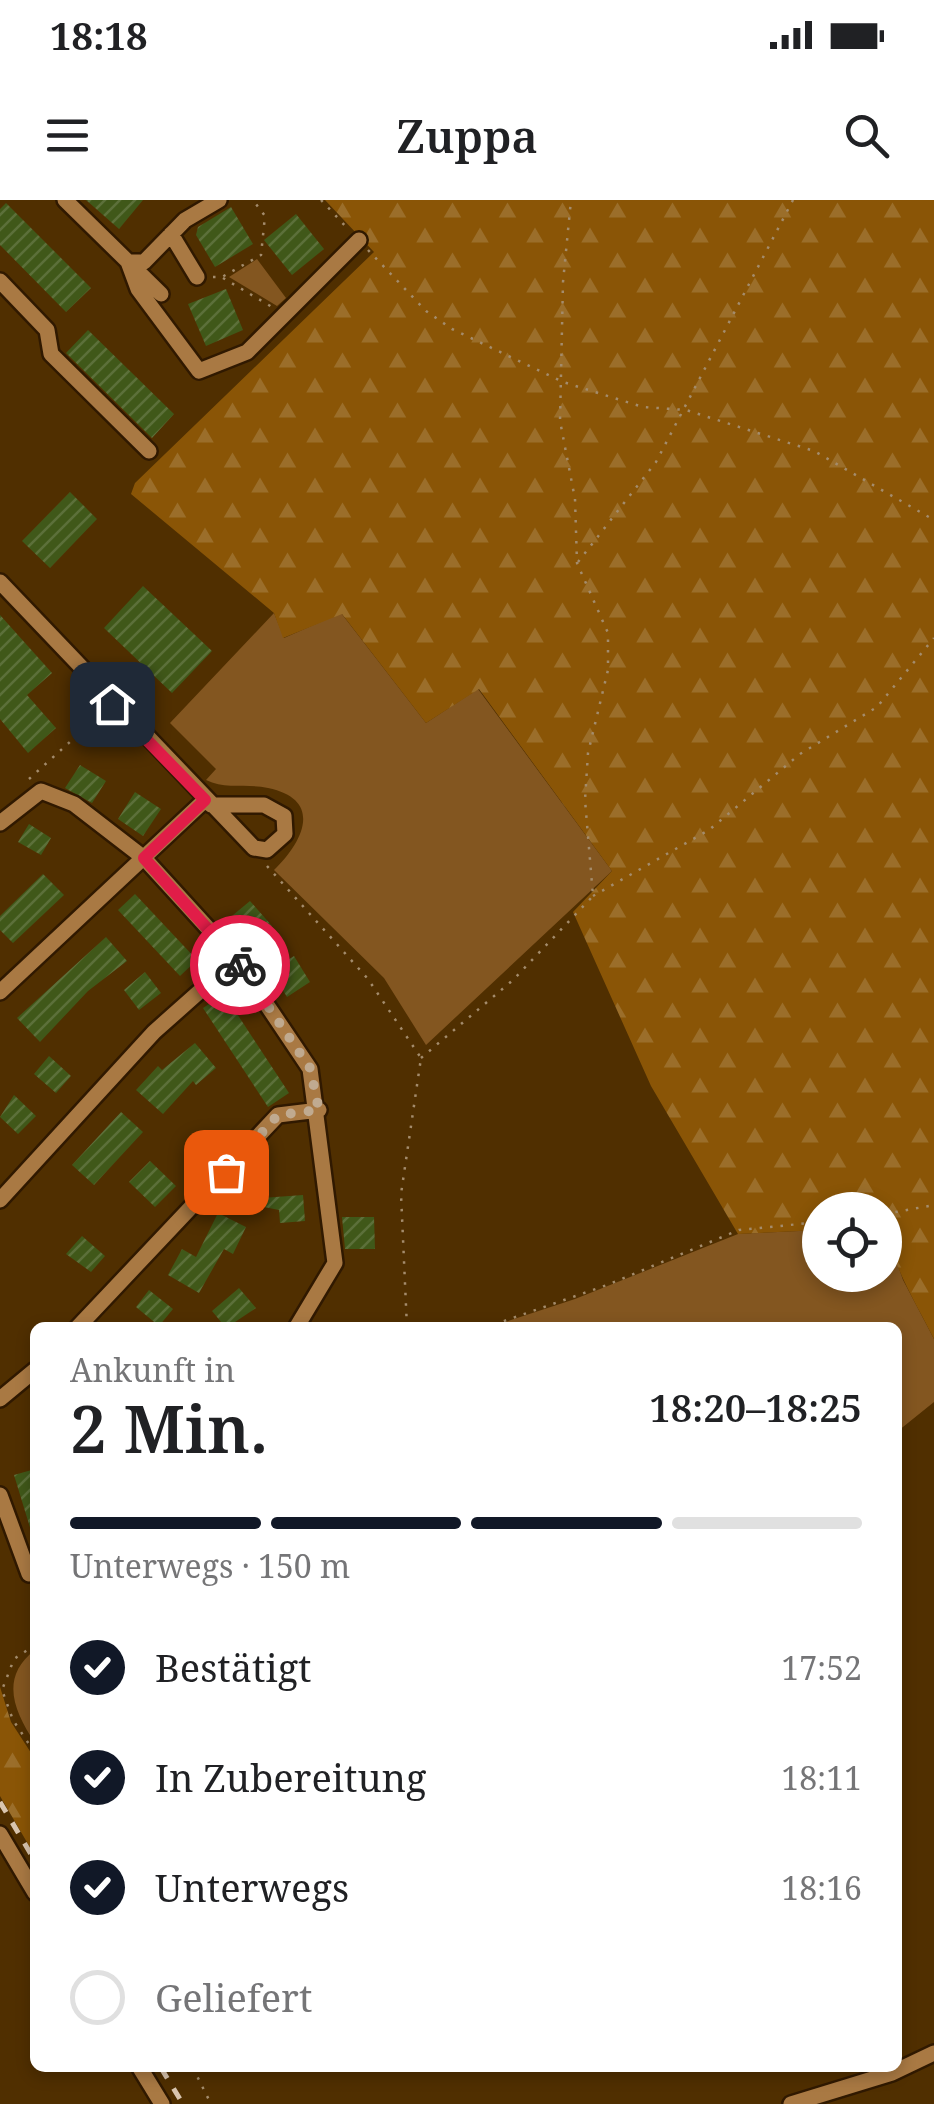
<!DOCTYPE html>
<html lang="de">
<head>
<meta charset="utf-8">
<style>
	body { margin:0; font-family:"Noto Serif",serif; background:#f2f2f2; color:#202124; height:100vh; display:flex; flex-direction:column; font-size:38px; white-space:nowrap }
	* { box-sizing:border-box; margin:0 }
	p { font-size:32px; color:#757577 }
	.icon { flex:none; width:55px; height:55px; fill:none; stroke:currentColor; stroke-width:2; stroke-linecap:round; stroke-linejoin:round }
	.map { position:relative; flex:1; overflow:hidden }
	.side { position:absolute; left:30px; top:1122px; width:872px; height:750px; display:flex; flex-direction:column; background:#fff; border-radius:15px; box-shadow:0 5px 15px #0003 }
	.side>* { flex:none }
	.tools { position:absolute; left:802px; top:992px; display:grid; gap:20px }
	.tools a { display:grid; place-items:center; width:100px; height:100px; border-radius:50%; background:#fff; box-shadow:0 5px 15px #0003; font-size:50px }
	.pin { position:absolute; display:grid; place-items:center; width:85px; height:85px; color:#fff; margin:-42px; border-radius:20px; box-shadow:0 5px 15px #0006 }
	.courier { position:absolute; display:grid; place-items:center; width:100px; height:100px; margin:-50px; border:8px solid #e11d48; border-radius:50%; background:#fff; color:#222; box-shadow:0 2px 12px #0007 }
	.headline em { font-style:normal; font-weight:600 }
	.headline div { display:flex; flex-direction:column-reverse }
	.headline { display:flex; align-items:center; justify-content:space-between; height:170px; padding:0 40px }
	h1 { font-size:65px; font-weight:600; line-height:75px }
	.bar { display:grid; grid-template-columns:repeat(4,1fr); gap:15px 10px; align-content:center; height:120px; padding:0 40px }
	.bar i { height:12px; border-radius:8px; background:#e0e0e0 }
	.bar .selected { background:#111827 }
	.bar p { grid-column:span 4 }
	ol { padding:0 40px; list-style:none }
	li { display:flex; align-items:center; gap:30px; height:110px }
	li p { margin-inline-start:auto }
	li .icon { padding:10px; border-radius:50%; background:#111827; color:#fff; stroke-width:4 }
	li:last-child { color:#757577 }
	li i { width:55px; height:55px; border:5px solid #e0e0e0; border-radius:50% }
	.status { display:flex; justify-content:space-between; align-items:center; height:70px; padding:0 50px; background:#fff; direction:ltr }
	.status svg { height:28px; fill:currentColor }
	header { display:flex; justify-content:space-between; align-items:center; height:130px; padding:0 40px; background:#fff; font-size:45px; font-weight:600 }
	.map>svg:first-child { display:block }
	.green { fill:#835620 }
	.forest { fill:url(#forest-firs) }
	.building { fill:url(#building-hatch) }
	.lines { fill:none; stroke-linecap:round; stroke-linejoin:round }
	.minor-casing { stroke:#301900; stroke-width:20 }
	.path { stroke:#a48c6c; stroke-width:2.5; stroke-dasharray:2.5 8; stroke-linecap:butt }
	.minor { stroke:#a97943; stroke-width:15 }
	.rail { stroke:#d9c5af; stroke-width:5; stroke-dasharray:12 12; stroke-linecap:butt }
	.done { stroke:#c0aa90; stroke-width:10; stroke-dasharray:0 18 }
	.route { stroke:#e11d48; stroke-width:12 }
</style>
</head>
<body>
<div class="status"><b>18:18</b><svg viewBox="0 0 49 12"><path d="M0 12V9h3v3zM5 12V6h3v6zM10 12V3h3v9zM15 12V0h3v12zM26 1h20v11H26zM47 4h2v5h-2z"/></svg></div>
<header><svg class="icon" aria-label="menu" viewBox="0 0 24 24"><path d="M4 6h16M4 12h16M4 18h16"/></svg>Zuppa<svg class="icon" aria-label="search" viewBox="0 0 24 24"><circle cx="10" cy="10" r="6"/><path d="M15 15l6 6"/></svg></header>
<div class="map">
<svg width="934" height="1904" viewBox="0 0 934 1904">
	<defs>
		<pattern id="forest-firs" width="22" height="20" patternUnits="userSpaceOnUse" patternTransform="scale(2.5)"><rect width="22" height="20" fill="#8a5506"/><path d="M5 1l3.5 6h-7zM16 11l3.5 6h-7z" fill="#9b6e2a"/></pattern>
		<pattern id="building-hatch" width="6" height="6" patternUnits="userSpaceOnUse" patternTransform="scale(2.5)"><rect width="6" height="6" fill="#405819"/><path d="M-1 1l2-2M0 6l6-6M5 7l2-2" fill="none" stroke="#5c703a"/></pattern>
	</defs>
	<rect width="100%" height="100%" fill="#502f00"/>
	<path class="green" d="M257 59 286 98 277 106 229 77Z
		M274 413 284 438 341 413 426 523 478 489 612 671 426 845 384 778 274 670C302 643 325 600 268 588 247 583 226 590 206 580L216 569 170 523Z
		M885 1028 903 1080 934 1139V1202L898 1231V1128H487L575 1099 738 1034 820 1030V1075H885Z
		M35 1450V1543C13 1510 0 1477 35 1450Z"/>
	<path class="forest" d="M325 0H934V1139C914 1099 885 1055 885 1010H820V1030L738 1034 651 886 573 712 612 671 479 489 426 523 342 414 283 438 274 413 131 294 135 283 374 52Z
		M0 1487 11 1522 35 1559V1656L0 1596Z"/>
	<path class="building" d="M86 0H143L119 29Z
		M6 3 91 88 66 112 0 45V9Z
		M231 7 253 44 215 67 196 35 198 27Z
		M296 14 324 49 292 75 264 40Z
		M226 89 243 130 206 146 188 104Z
		M88 130 174 214 152 238 66 153Z
		M70 292 97 319 50 368 22 341Z
		M143 386 212 451 172 493 104 428Z
		M0 415 52 473 27 495 56 528 28 553 0 519Z
		M80 565 106 581 92 603 65 588Z
		M135 592 161 609 143 636 118 619Z
		M29 624 51 638 41 655 18 642Z
		M43 674 64 695 13 743 0 730V716Z
		M135 694 197 760 180 776 118 710Z
		M250 701 272 726 249 746 227 720Z
		M106 737 127 761 88 791 40 842 17 818Z
		M294 756 310 782 287 797 271 771Z
		M145 772 161 793 139 810 124 790Z
		M224 794 289 893 268 907 203 808Z
		M195 843 216 868 196 885 193 881 163 914 136 890 158 866 162 870Z
		M49 856 71 876 56 893 34 874Z
		M14 895 36 916 18 934 0 917Z
		M121 912 143 932 94 985 72 965Z
		M150 961 176 986 155 1007 129 982Z
		M241 975 265 980 262 998 303 995 305 1021 280 1023 279 1010 235 1001Z
		M218 1013 246 1027 233 1054 224 1049 199 1093 168 1075 182 1049 196 1057Z
		M342 1017H374L375 1049H345Z
		M82 1036 105 1056 91 1072 66 1054Z
		M239 1088 256 1108 226 1128 212 1111Z
		M149 1090 173 1109 159 1126 136 1107Z
		M35 1269V1333L32 1334 14 1275Z"/>
	<g class="lines">
		<defs>
			<path id="minor" d="M65 0 161 94
				M171 34 197 77
				M128 62 138 89 199 171 247 152 359 40
				M128 62H144L185 20 219 0
				M0 81 47 130 51 154 149 251
				M0 382 254 648 267 650 285 634 284 616 264 605H211
				M0 623 41 591 74 604 144 658 236 759 310 869 335 1063 296 1128
				M0 792 205 600
				M0 1000 154 832 236 759
				M77 1128 278 915 319 910
				M0 1199 35 1170
				M0 1295 29 1374 35 1369
				M0 1634 35 1693
				M140 1868 162 1904
				M791 1904 892 1873 934 1853"/>
		</defs>
		<use href="#minor" class="minor-casing"/>
		<path class="path" d="M321 0 349 30
			M368 50 426 111 452 129 563 182 643 207 686 210 814 251 934 320
			M213 77H222L261 55 265 16 253 0
			M223 78 272 107
			M578 362 656 262 793 0
			M29 579 104 511
			M267 666 368 779 421 858 401 994 407 1128
			M593 696 709 630 800 554 877 507 934 438
			M421 858 513 780 593 696 585 600 588 553 608 470V433L577 363 575 299 560 221 563 82 571 0
			M885 1014 934 1005
			M484 1128 607 1085 739 1030 820 1022
			M35 1445 14 1459 2 1490 13 1520 35 1553
			M193 1868 211 1904"/>
		<use href="#minor" class="minor"/>
		<path class="rail" d="M0 1602 35 1661
			M161 1868 183 1904"/>
	</g>
	<g class="lines">
		<path class="done" d="M226 972 278 915 319 910 310 868 240 765"/>
		<path class="route" d="M112 504 205 600 144 658 240 765"/>
	</g>
</svg>
<div class="tools">
<a><svg class="icon" aria-label="locate" viewBox="0 0 24 24"><circle cx="12" cy="12" r="6"/><path d="M12 2v4M12 18v4M2 12h4M18 12h4"/></svg></a>
</div>
<div class="pin" style="left:226px;top:972px;background:#ea580c"><svg class="icon" aria-label="bag" viewBox="0 0 24 24"><path d="M5 8h14l-1 12H6zM9 8a3 3 0 0 1 6 0"/></svg></div>
<div class="pin" style="left:112px;top:504px;background:#1f2937"><svg class="icon" aria-label="home" viewBox="0 0 24 24"><path d="M3 11l9-7 9 7M6 9v11h12V9"/></svg></div>
<div class="courier" style="left:240px;top:765px"><svg class="icon" aria-label="bike" viewBox="0 0 24 24"><circle cx="6" cy="16" r="4"/><circle cx="18" cy="16" r="4"/><path d="M6 16l4-8h5l3 8M10 8l3 8H6M13 5h3"/></svg></div>
<section class="side">
<div class="headline"><div><h1>2 Min.</h1><p>Ankunft in</p></div><em>18:20–18:25</em></div>
<div class="bar"><i class="selected"></i><i class="selected"></i><i class="selected"></i><i></i><p>Unterwegs · 150 m</p></div>
<ol>
<li><svg class="icon" aria-label="check" viewBox="0 0 24 24"><path d="M5 12l5 5 9-10"/></svg>Bestätigt<p>17:52</p></li>
<li><svg class="icon" aria-label="check" viewBox="0 0 24 24"><path d="M5 12l5 5 9-10"/></svg>In Zubereitung<p>18:11</p></li>
<li><svg class="icon" aria-label="check" viewBox="0 0 24 24"><path d="M5 12l5 5 9-10"/></svg>Unterwegs<p>18:16</p></li>
<li><i></i>Geliefert</li>
</ol>
</section>
</div>
</body>
</html>
